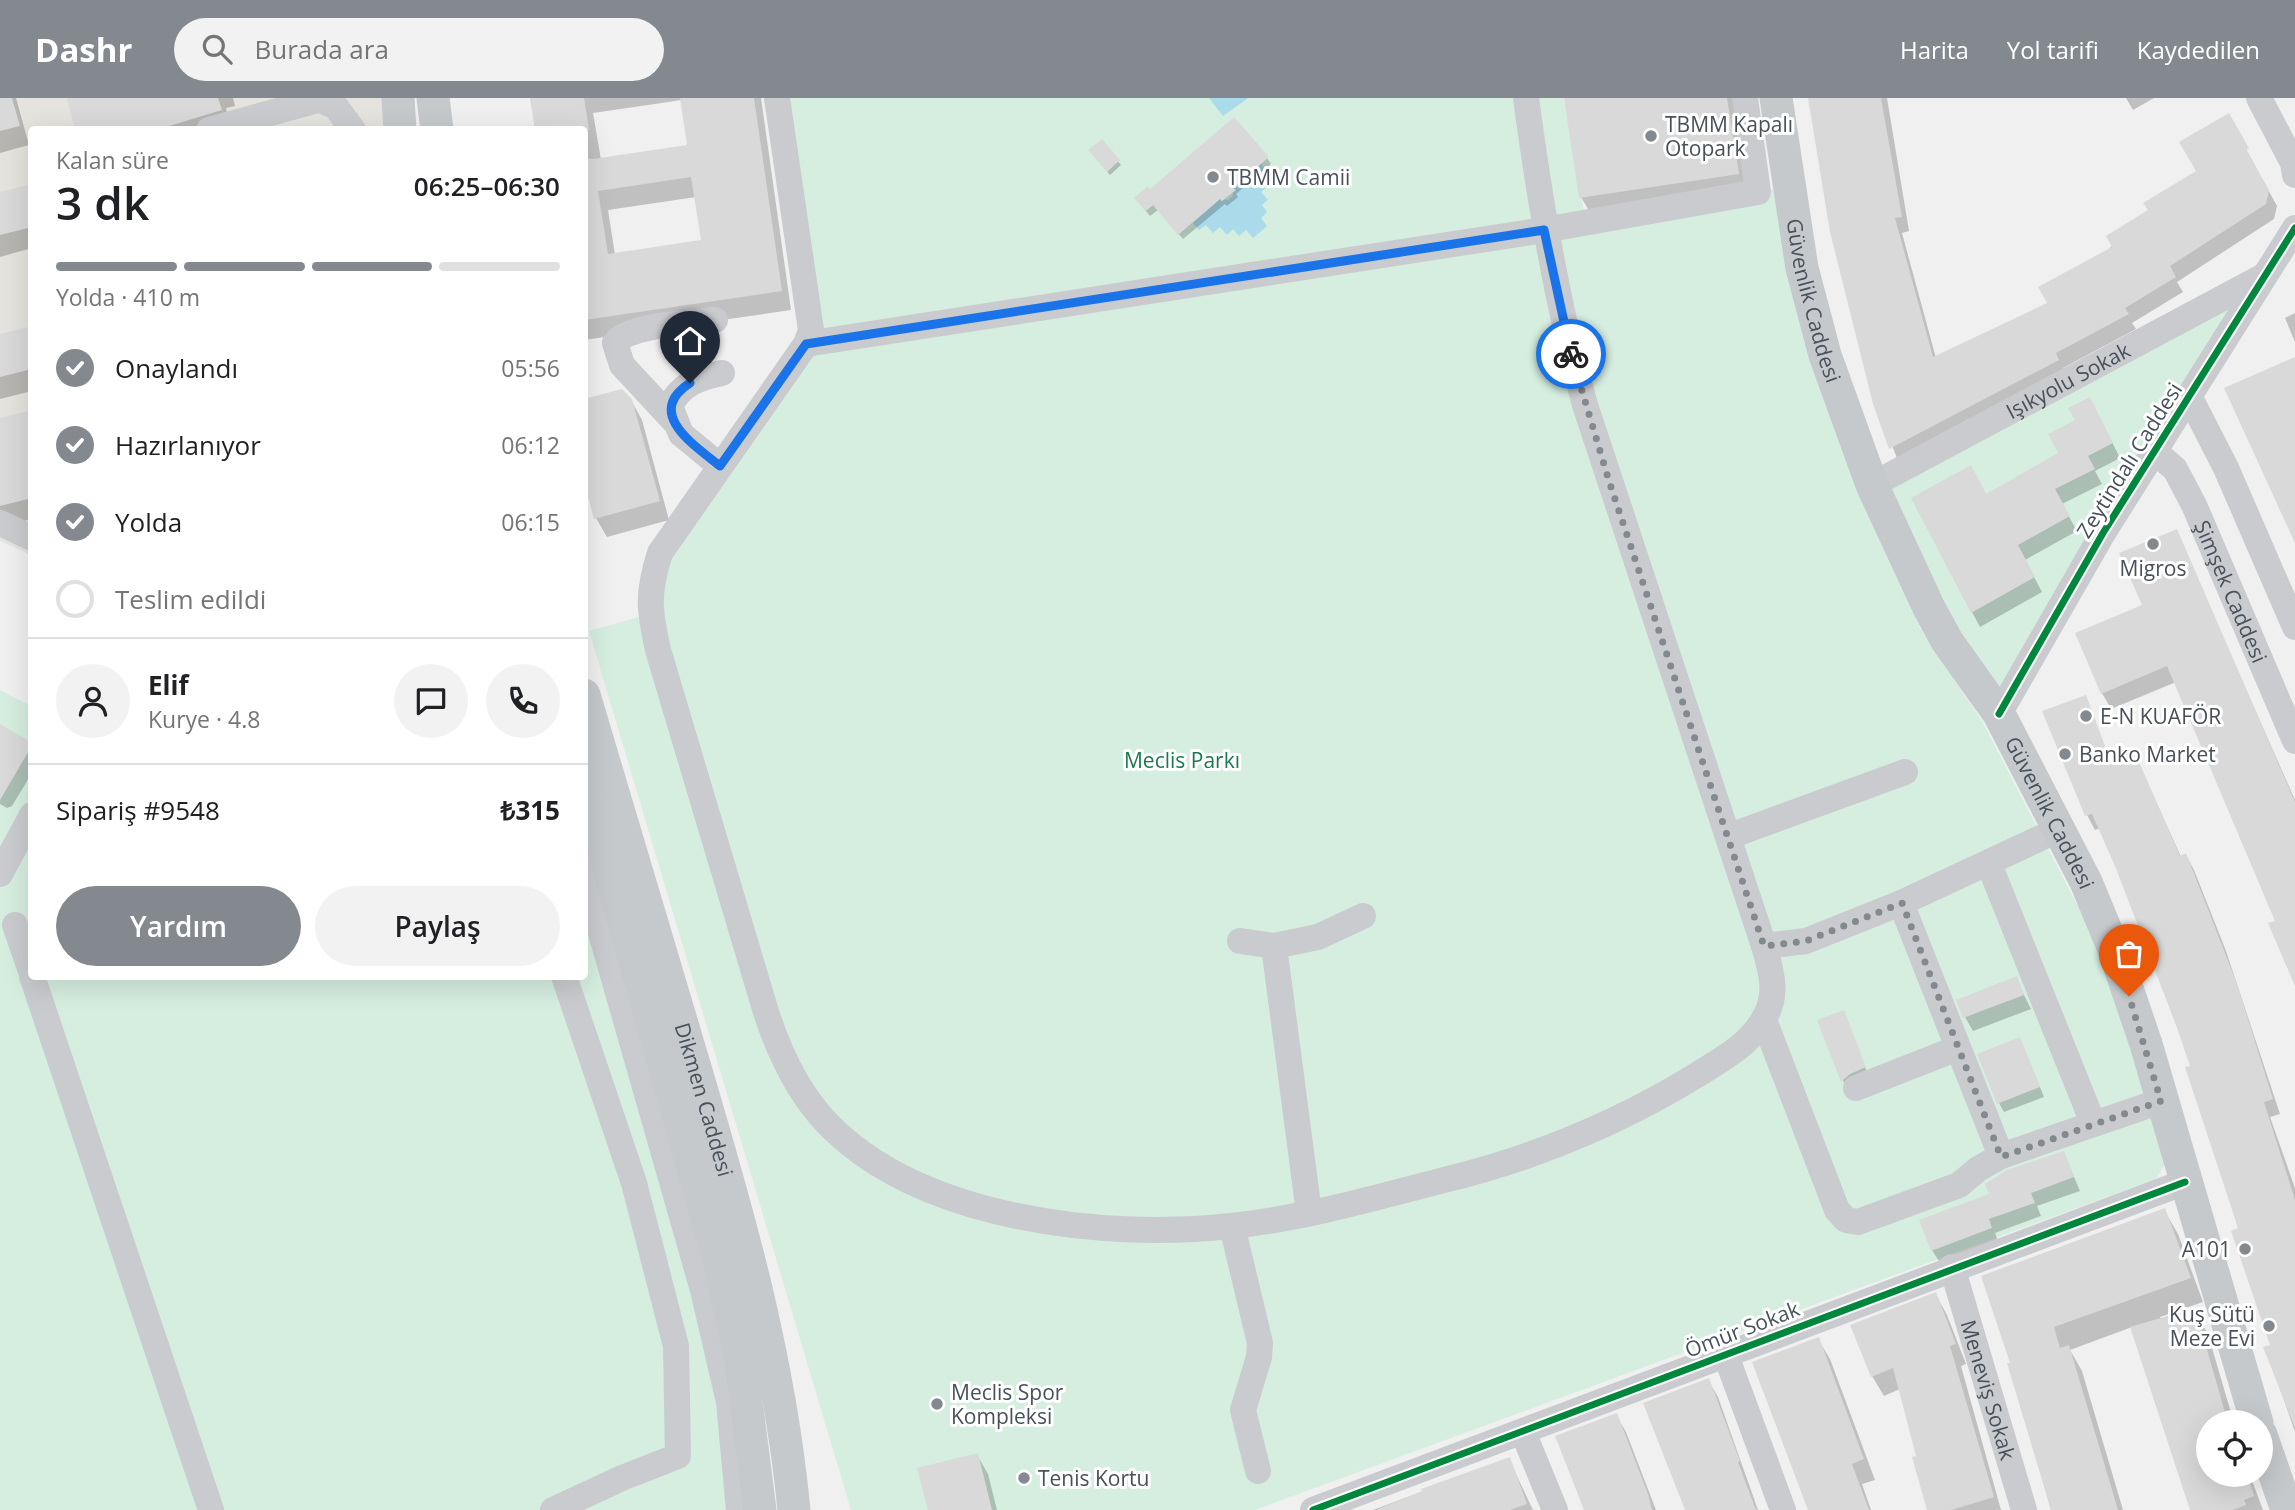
<!DOCTYPE html>
<html lang="tr">
<head>
<meta charset="utf-8">
<style>
	body { margin:0; font-family:"Open Sans",sans-serif; background:#f2f2f2; color:#202124; height:100vh; display:flex; flex-direction:column; font-size:26px; white-space:nowrap }
	* { box-sizing:border-box; margin:0 }
	p { font-size:23px; color:#757577 }
	.icon { flex:none; width:38px; height:38px; fill:none; stroke:currentColor; stroke-width:2; stroke-linecap:round; stroke-linejoin:round }
	.map { position:relative; flex:1; overflow:hidden }
	.panel { position:absolute; left:28px; top:28px; width:560px; height:854px; display:flex; flex-direction:column; background:#fff; border-radius:7px; box-shadow:0 7px 28px #0002 }
	.panel>* { flex:none }
	.tools { position:absolute; left:2196px; top:1312px; display:grid; gap:14px }
	.tools a { display:grid; place-items:center; width:77px; height:77px; border-radius:50%; background:#fff; box-shadow:0 7px 28px #0002; font-size:35px }
	.pin { position:absolute; display:grid; place-items:center; width:60px; height:60px; color:#fff; margin:-72px -30px; border-radius:50% 50% 50% 0; rotate:-45deg; box-shadow:0 0 7px #0007 }
	.pin .icon { rotate:45deg }
	.courier { position:absolute; display:grid; place-items:center; width:70px; height:70px; margin:-35px; border:5px solid #1a73e8; border-radius:50%; background:#fff; color:#222; box-shadow:0 2px 9px #0007 }
	.overview em { font-style:normal; font-weight:600 }
	.overview div { display:flex; flex-direction:column-reverse }
	.overview { display:flex; align-items:center; justify-content:space-between; height:119px; padding:0 28px }
	h1 { font-size:46px; font-weight:600; line-height:52px }
	.bar { display:grid; grid-template-columns:repeat(4,1fr); gap:10px 7px; align-content:center; height:84px; padding:0 28px }
	.bar i { height:9px; border-radius:5px; background:#e0e0e0 }
	.bar .active { background:#83898f }
	.bar p { grid-column:span 4 }
	.line { display:flex; align-items:center; gap:18px; padding:0 28px; border-top:2px solid #e0e0e0 }
	.line div { flex:1 }
	.round { display:grid; place-items:center; flex:none; width:74px; height:74px; border-radius:37px; background:#f2f2f2 }
	ol { padding:0 28px; list-style:none }
	li { display:flex; align-items:center; gap:21px; height:77px }
	li p { margin-inline-start:auto }
	li .icon { padding:7px; border-radius:50%; background:#83898f; color:#fff; stroke-width:4 }
	li:last-child { color:#757577 }
	li i { width:38px; height:38px; border:4px solid #e0e0e0; border-radius:50% }
	.action { display:flex; gap:14px; margin-top:auto; padding:14px 28px }
	.action a { flex:1; height:80px; border-radius:42px; background:#83898f; color:#fff; font-size:28px; font-weight:600; line-height:80px; text-align:center }
	.action a+a { background:#f2f2f2; color:#202124 }
	header { display:flex; align-items:center; gap:42px; box-sizing:border-box; height:98px; padding:0 35px; background:#83898f; color:#fff }
	header strong { font-size:33px }
	nav { display:flex; gap:38px; margin-inline-start:auto; font-size:24px }
	.search { width:490px; height:63px; background:#f2f2f2; display:flex; align-items:center; gap:18px; box-sizing:border-box; padding:0 24px; border-radius:38px; color:#757577; font-size:26px }
	.map>svg:first-child { display:block }
	.commercial { fill:#e5e3de }
	.green { fill:#d5eee0 }
	.water { fill:#abdbea }
	.shadow { fill:#0003; fill-rule:evenodd }
	.building { fill:#d9d9da; fill-rule:evenodd }
	.lines { fill:none; stroke-linecap:round; stroke-linejoin:round }
	.minor { stroke:#cacbce; stroke-width:26 }
	.major { stroke:#c6c9cc; stroke-width:33 }
	.cycleway-casing { stroke:#fff; stroke-width:11 }
	.cycleway { stroke:#00873e; stroke-width:7 }
	.done { stroke:#83898f; stroke-width:7; stroke-dasharray:0 12.6 }
	.route { stroke:#1a73e8; stroke-width:9 }
	.poi-dot { fill:#83898f; stroke:#fff; stroke-width:2.5 }
	.labels { text-anchor:middle; dominant-baseline:central; stroke-width:6; stroke-linejoin:round; paint-order:stroke }
	.poi-label { font-size:21px; fill:#48515b; stroke:#fff; text-anchor:start }
	.street-label { font-size:21px; fill:#48515b; stroke:#fff }
	.park-label { font-size:21px; fill:#1c794e; stroke:#fff }
</style>
</head>
<body>
<header>
<strong>Dashr</strong>
<div class="search"><svg class="icon" aria-label="search" viewBox="0 0 24 24"><circle cx="10" cy="10" r="6"/><path d="M15 15l6 6"/></svg>Burada ara</div>
<nav><a>Harita</a><a>Yol tarifi</a><a>Kaydedilen</a></nav>
</header>
<div class="map">
<svg width="2295" height="1412" viewBox="0 0 2295 1412">
	<rect width="100%" height="100%" fill="#f0f0f0"/>
	<path class="commercial" d="M0 0H398L400 31 32 32 31 457 0 443Z"/>
	<path class="green" d="M777 0H1564L1586 125 1774 91 1811 261 1857 394 1919 528 1983 625 2084 820 2111 887 2166 1064 2156 1081 1255 1412H851L589 533 650 516V489L806 246Z
		M2264 178 1999 616 1872 387Z
		M0 592 31 608 32 878H584L585 708 703 1192 739 1412H0Z"/>
	<path class="water" d="M1209 0H1248L1223 18Z
		M1261 66 1268 74 1261 80 1268 88 1261 94 1268 102 1262 107 1267 114 1261 120 1267 128 1253 140 1246 132 1239 138 1233 131 1227 137 1220 129 1213 135 1206 127 1199 132 1193 125 1220 101 1228 102 1233 98V90Z"/>
	<path class="shadow" d="M0 0H16L29 47 0 55Z
		M69 0H233L235 8 226 10 230 32H77Z
		M532 0H761L791 212 584 242V32ZM682 2 689 48 601 62 593 15ZM696 99 703 143 615 157 608 112Z
		M1566 0H1734L1748 95 1592 118 1581 99Z
		M1810 0H1887L1909 133 1902 135 1936 260 2049 206 2150 113 2198 74 2228 18 2277 108 2274 121 2177 184 2183 194 2132 225 2136 231 2063 270 2066 277 1899 365 1875 305Z
		M2126 0H2154L2133 12Z
		M1102 43 1121 67 1110 77 1093 57Z
		M1267 60 1271 66 1236 96 1238 99 1227 108 1225 106 1183 141 1158 112 1150 118 1140 106 1150 94Z
		M32 87V150L0 159V96Z
		M2295 215V244L2285 220Z
		M32 230V293L0 301V238Z
		M631 302 642 322 669 422 607 439 596 420Z
		M32 313V421L0 429V321Z
		M2098 316 2120 360 2095 373 2102 386 2062 406 2077 433 2025 462 2042 494 1980 529 1972 514 1986 398 2060 356Z
		M2176 433 2295 702V879L2277 823 2176 584 2111 611 2102 595Z
		M2085 600 2113 668 2136 659 2181 759 2186 757 2194 772 2226 853 2280 1016 2270 1019 2295 1090V1334L2266 1250 2272 1248 2192 969 2117 768 2100 730 2095 732 2087 717Z
		M0 628 28 644 32 651V675L12 708 7 710 0 706Z
		M2016 881 2031 911 1973 933 1965 919Z
		M1843 915 1869 979 1847 992 1820 923Z
		M2020 941 2044 999 2004 1014 1999 1005Z
		M2064 1055 2080 1093 2037 1108 2041 1118 1995 1135 1998 1143 1940 1165 1932 1152 1991 1097Z
		M2164 1112 2178 1136 2203 1204 2160 1219 2161 1222 2194 1212 2208 1236 2234 1325H2208V1377H2250L2263 1412H2192L2132 1229 2070 1252 2082 1273 2123 1412H2051L2010 1267Z
		M1936 1197 1947 1217 1966 1266 1961 1268 2001 1412H1930L1900 1291 1884 1298 1872 1278Z
		M1818 1241 1830 1261 1875 1382 1862 1386 1871 1412H1809Z
		M1708 1282 1718 1299 1758 1412H1687Z
		M1616 1317 1626 1334 1656 1412H1586Z
		M977 1357 988 1376 997 1412H930Z
		M1509 1361 1533 1412H1373Z"/>
	<path class="building" d="M0 0H12L20 28 0 33Z
		M67 0H218L222 12 156 32H75Z
		M530 0H584L589 32H535Z
		M680 0H754L782 193 584 222V60L593 61 687 47ZM691 79 701 142 608 156 598 93Z
		M1564 0H1727L1739 76 1579 100Z
		M1808 0H1881L1902 119 1895 120 1933 259 2047 205 2038 189 2112 149 2106 138 2148 112 2143 105 2196 73 2179 44 2229 15 2249 50 2246 52 2269 92 2266 106 2170 168 2176 179 2125 210 2129 216 2056 255 2059 262 1889 351 1873 306 1830 134Z
		M1234 19 1269 59 1233 90 1236 92 1222 103 1220 101 1178 137 1153 107 1146 113 1134 100 1148 88 1150 91Z
		M1102 41 1120 62 1107 74 1088 52Z
		M32 86V129L0 137V94Z
		M32 228V271L0 279V236Z
		M2295 259V445L2224 290Z
		M622 291 632 301 660 403 594 421 584 384V301Z
		M2090 299 2113 345 2088 358 2095 371 2055 391 2070 418 2018 447 2035 479 1971 515 1911 400 1971 367 1986 396 2058 355 2048 336 2075 322 2068 310Z
		M32 312V400L0 408V320Z
		M2177 431 2295 704V888L2268 825 2275 823 2167 568 2101 596 2075 535 2142 507 2119 455Z
		M2086 597 2112 667 2136 657 2180 758 2186 755 2236 883 2273 1001 2264 1004 2295 1102V1330L2263 1249 2270 1247 2231 1133 2238 1130 2185 969 2190 968 2176 927 2115 768 2092 716 2085 718 2042 613Z
		M0 626 29 643 30 651 0 702Z
		M2017 878 2024 897 1963 920 1956 902Z
		M1844 912 1866 969 1850 976 1841 984 1817 922Z
		M2020 939 2040 989 1997 1006 1977 956Z
		M2064 1053 2074 1079 2031 1095 2035 1105 1989 1121 1992 1130 1931 1153 1919 1122 1989 1096 1985 1086 2007 1072Z
		M2165 1110 2191 1180 2054 1229 2060 1250 2069 1247 2118 1412H2051L2007 1265H2010L1981 1178Z
		M1936 1194 1956 1246 1950 1248 1994 1399 1951 1412H1927L1912 1359 1916 1358 1893 1270 1871 1279 1850 1227Z
		M2195 1210 2228 1325H2208V1377H2247L2254 1398 2244 1402 2246 1407 2232 1412H2190L2130 1229Z
		M1819 1239 1864 1361 1852 1366 1869 1412H1808L1752 1264Z
		M1709 1280 1740 1363 1738 1364 1756 1412H1685L1643 1305Z
		M1617 1315 1648 1396 1652 1412H1584L1555 1338Z
		M978 1355 992 1412H928L917 1370Z
		M1510 1359 1527 1406 1510 1412H1376L1422 1393 1421 1391Z"/>
	<g class="lines">
		<g class="minor">
			<path d="M777 0 811 232 806 246 660 455C647 496 649 511 658 552L766 914C779 954 797 994 827 1025 919 1121 1104 1142 1230 1128 1302 1121 1374 1100 1444 1082 1535 1060 1617 1026 1697 977 1722 961 1746 949 1762 924 1779 899 1772 875 1764 848L1585 307C1557 206 1540 104 1526 0"/>
			<path d="M2259 0 2293 65 2295 77"/>
			<path d="M321 2 336 9 353 32"/>
			<path d="M209 32 325 0"/>
			<path d="M806 246 1544 132 1758 94 1745 0"/>
			<path d="M2189 298 2226 370 2295 529"/>
			<path d="M673 322 622 267 615 245C630 226 691 225 715 222"/>
			<path id="s1" d="M2155 354 2175 371 2194 407 2295 643"/>
			<path d="M720 368 681 336 670 308C681 286 698 280 722 275"/>
			<path id="s2" d="M1872 387 2262 179"/>
			<path d="M0 425 32 440"/>
			<path d="M1999 616 2103 435 2295 130"/>
			<path d="M587 733 595 814 703 1192 729 1304 739 1412"/>
			<path d="M1730 738 1905 674"/>
			<path d="M1989 766 2093 1025"/>
			<path d="M0 776 32 717"/>
			<path d="M1901 805 2001 1058"/>
			<path d="M15 827 32 876"/>
			<path d="M1240 843 1274 848"/>
			<path d="M1764 848 1806 843 1901 805 2060 731"/>
			<path d="M32 878 211 1412"/>
			<path d="M1764 922 1837 1112 1846 1122 1858 1124 1959 1087 1978 1071 2001 1058 2161 1003"/>
			<path d="M1856 990 1958 950"/>
			<path d="M1309 1115 1274 848 1318 839 1363 818"/>
			<path d="M1232 1128 1260 1245 1259 1259 1243 1312 1258 1373"/>
			<path id="s3" d="M1952 1169 2024 1412"/>
			<path d="M1725 1255 1783 1412"/>
			<path d="M1523 1334 1555 1412"/>
			<path d="M553 1412 622 1380 678 1358 676 1248 634 1085 564 878"/>
			<path d="M1313 1412 2185 1084"/>
		</g>
		<g class="major">
			<path d="M398 0 400 32"/>
			<path d="M433 0 437 32"/>
			<path id="s4" d="M1776 0 1802 170 1825 257 1851 329 1872 387 1929 510 1947 543 1999 616 2086 784 2113 849 2146 946 2257 1325"/>
			<path id="s5" d="M584 597C621 722 659 847 696 973 740 1122 779 1257 794 1412"/>
			<path d="M584 682 720 1166 741 1263 760 1412"/>
			<path d="M2261 1337 2287 1412"/>
		</g>
		<defs>
			<path id="cycleway" d="M1999 616 2103 435 2295 130
				M1313 1412 2185 1084"/>
		</defs>
		<use href="#cycleway" class="cycleway-casing"/>
		<use href="#cycleway" class="cycleway"/>
	</g>
	<g class="lines">
		<path class="done" d="M1571 256 1609 383 1764 848 1806 843 1902 805 2001 1059 2161 1003 2129 898"/>
		<path class="route" d="M690 285C644 315 694 347 720 368L806 246 1544 132 1571 256"/>
	</g>
	<g class="poi-dot">
		<circle cx="1651" cy="38" r="7"/>
		<circle cx="1213" cy="79" r="7"/>
		<circle cx="2153" cy="446" r="7"/>
		<circle cx="2086" cy="618" r="7"/>
		<circle cx="2065" cy="656" r="7"/>
		<circle cx="2245" cy="1151" r="7"/>
		<circle cx="2269" cy="1228" r="7"/>
		<circle cx="937" cy="1306" r="7"/>
		<circle cx="1024" cy="1380" r="7"/>
	</g>
	<g class="labels">
		<g class="poi-label">
			<text x="1665" y="26">TBMM Kapalı<tspan x="1665" dy="24">Otopark</tspan></text>
			<text x="1227" y="79">TBMM Camii</text>
			<text x="2153" y="470" text-anchor="middle">Migros</text>
			<text x="2100" y="618">E-N KUAFÖR</text>
			<text x="2079" y="656">Banko Market</text>
			<text x="2231" y="1151" text-anchor="end">A101</text>
			<text x="2255" y="1216" text-anchor="end">Kuş Sütü<tspan x="2255" dy="24">Meze Evi</tspan></text>
			<text x="951" y="1294">Meclis Spor<tspan x="951" dy="24">Kompleksi</tspan></text>
			<text x="1038" y="1380">Tenis Kortu</text>
		</g>
		<g class="street-label">
			<text stroke="none"><textPath href="#s4" startOffset="206">Güvenlik Caddesi</textPath></text>
			<text stroke="none"><textPath href="#s2" startOffset="222">Işıkyolu Sokak</textPath></text>
			<text transform="translate(2129 362) rotate(-58)">Zeytindalı Caddesi</text>
			<text stroke="none"><textPath href="#s1" startOffset="161">Şimşek Caddesi</textPath></text>
			<text stroke="none"><textPath href="#s4" startOffset="774">Güvenlik Caddesi</textPath></text>
			<text stroke="none"><textPath href="#s5" startOffset="422">Dikmen Caddesi</textPath></text>
			<text transform="translate(1742 1231) rotate(-21)">Ömür Sokak</text>
			<text stroke="none"><textPath href="#s3" startOffset="128">Meneviş Sokak</textPath></text>
		</g>
		<g class="park-label">
			<text x="1182" y="662">Meclis Parkı</text>
		</g>
	</g>
</svg>
<div class="tools">
<a><svg class="icon" aria-label="locate" viewBox="0 0 24 24"><circle cx="12" cy="12" r="6"/><path d="M12 2v4M12 18v4M2 12h4M18 12h4"/></svg></a>
</div>
<div class="pin" style="left:2129px;top:898px;background:#ea580c"><svg class="icon" aria-label="bag" viewBox="0 0 24 24"><path d="M5 8h14l-1 12H6zM9 8a3 3 0 0 1 6 0"/></svg></div>
<div class="pin" style="left:690px;top:285px;background:#1f2937"><svg class="icon" aria-label="home" viewBox="0 0 24 24"><path d="M3 11l9-7 9 7M6 9v11h12V9"/></svg></div>
<div class="courier" style="left:1571px;top:256px"><svg class="icon" aria-label="bike" viewBox="0 0 24 24"><circle cx="6" cy="16" r="4"/><circle cx="18" cy="16" r="4"/><path d="M6 16l4-8h5l3 8M10 8l3 8H6M13 5h3"/></svg></div>
<section class="panel">
<div class="overview"><div><h1>3 dk</h1><p>Kalan süre</p></div><em>06:25–06:30</em></div>
<div class="bar"><i class="active"></i><i class="active"></i><i class="active"></i><i></i><p>Yolda · 410 m</p></div>
<ol>
<li><svg class="icon" aria-label="check" viewBox="0 0 24 24"><path d="M5 12l5 5 9-10"/></svg>Onaylandı<p>05:56</p></li>
<li><svg class="icon" aria-label="check" viewBox="0 0 24 24"><path d="M5 12l5 5 9-10"/></svg>Hazırlanıyor<p>06:12</p></li>
<li><svg class="icon" aria-label="check" viewBox="0 0 24 24"><path d="M5 12l5 5 9-10"/></svg>Yolda<p>06:15</p></li>
<li><i></i>Teslim edildi</li>
</ol>
<div class="line" style="height:126px"><a class="round"><svg class="icon" aria-label="person" viewBox="0 0 24 24"><circle cx="12" cy="8" r="4"/><path d="M4 21q1-7 8-7t8 7"/></svg></a><div><b>Elif</b><p>Kurye · 4.8</p></div><a class="round"><svg class="icon" aria-label="chat" viewBox="0 0 24 24"><path d="M4 5h16v11H9l-5 4z"/></svg></a><a class="round"><svg class="icon" aria-label="phone" viewBox="0 0 24 24"><path d="M5 4h4l2 5-3 2q2 4 5 5l2-3 5 2v4C11 20 4 13 5 4z"/></svg></a></div>
<div class="line" style="height:91px"><div>Sipariş #9548</div><b>₺315</b></div>
<div class="action"><a>Yardım</a><a>Paylaş</a></div>
</section>
</div>
</body>
</html>
